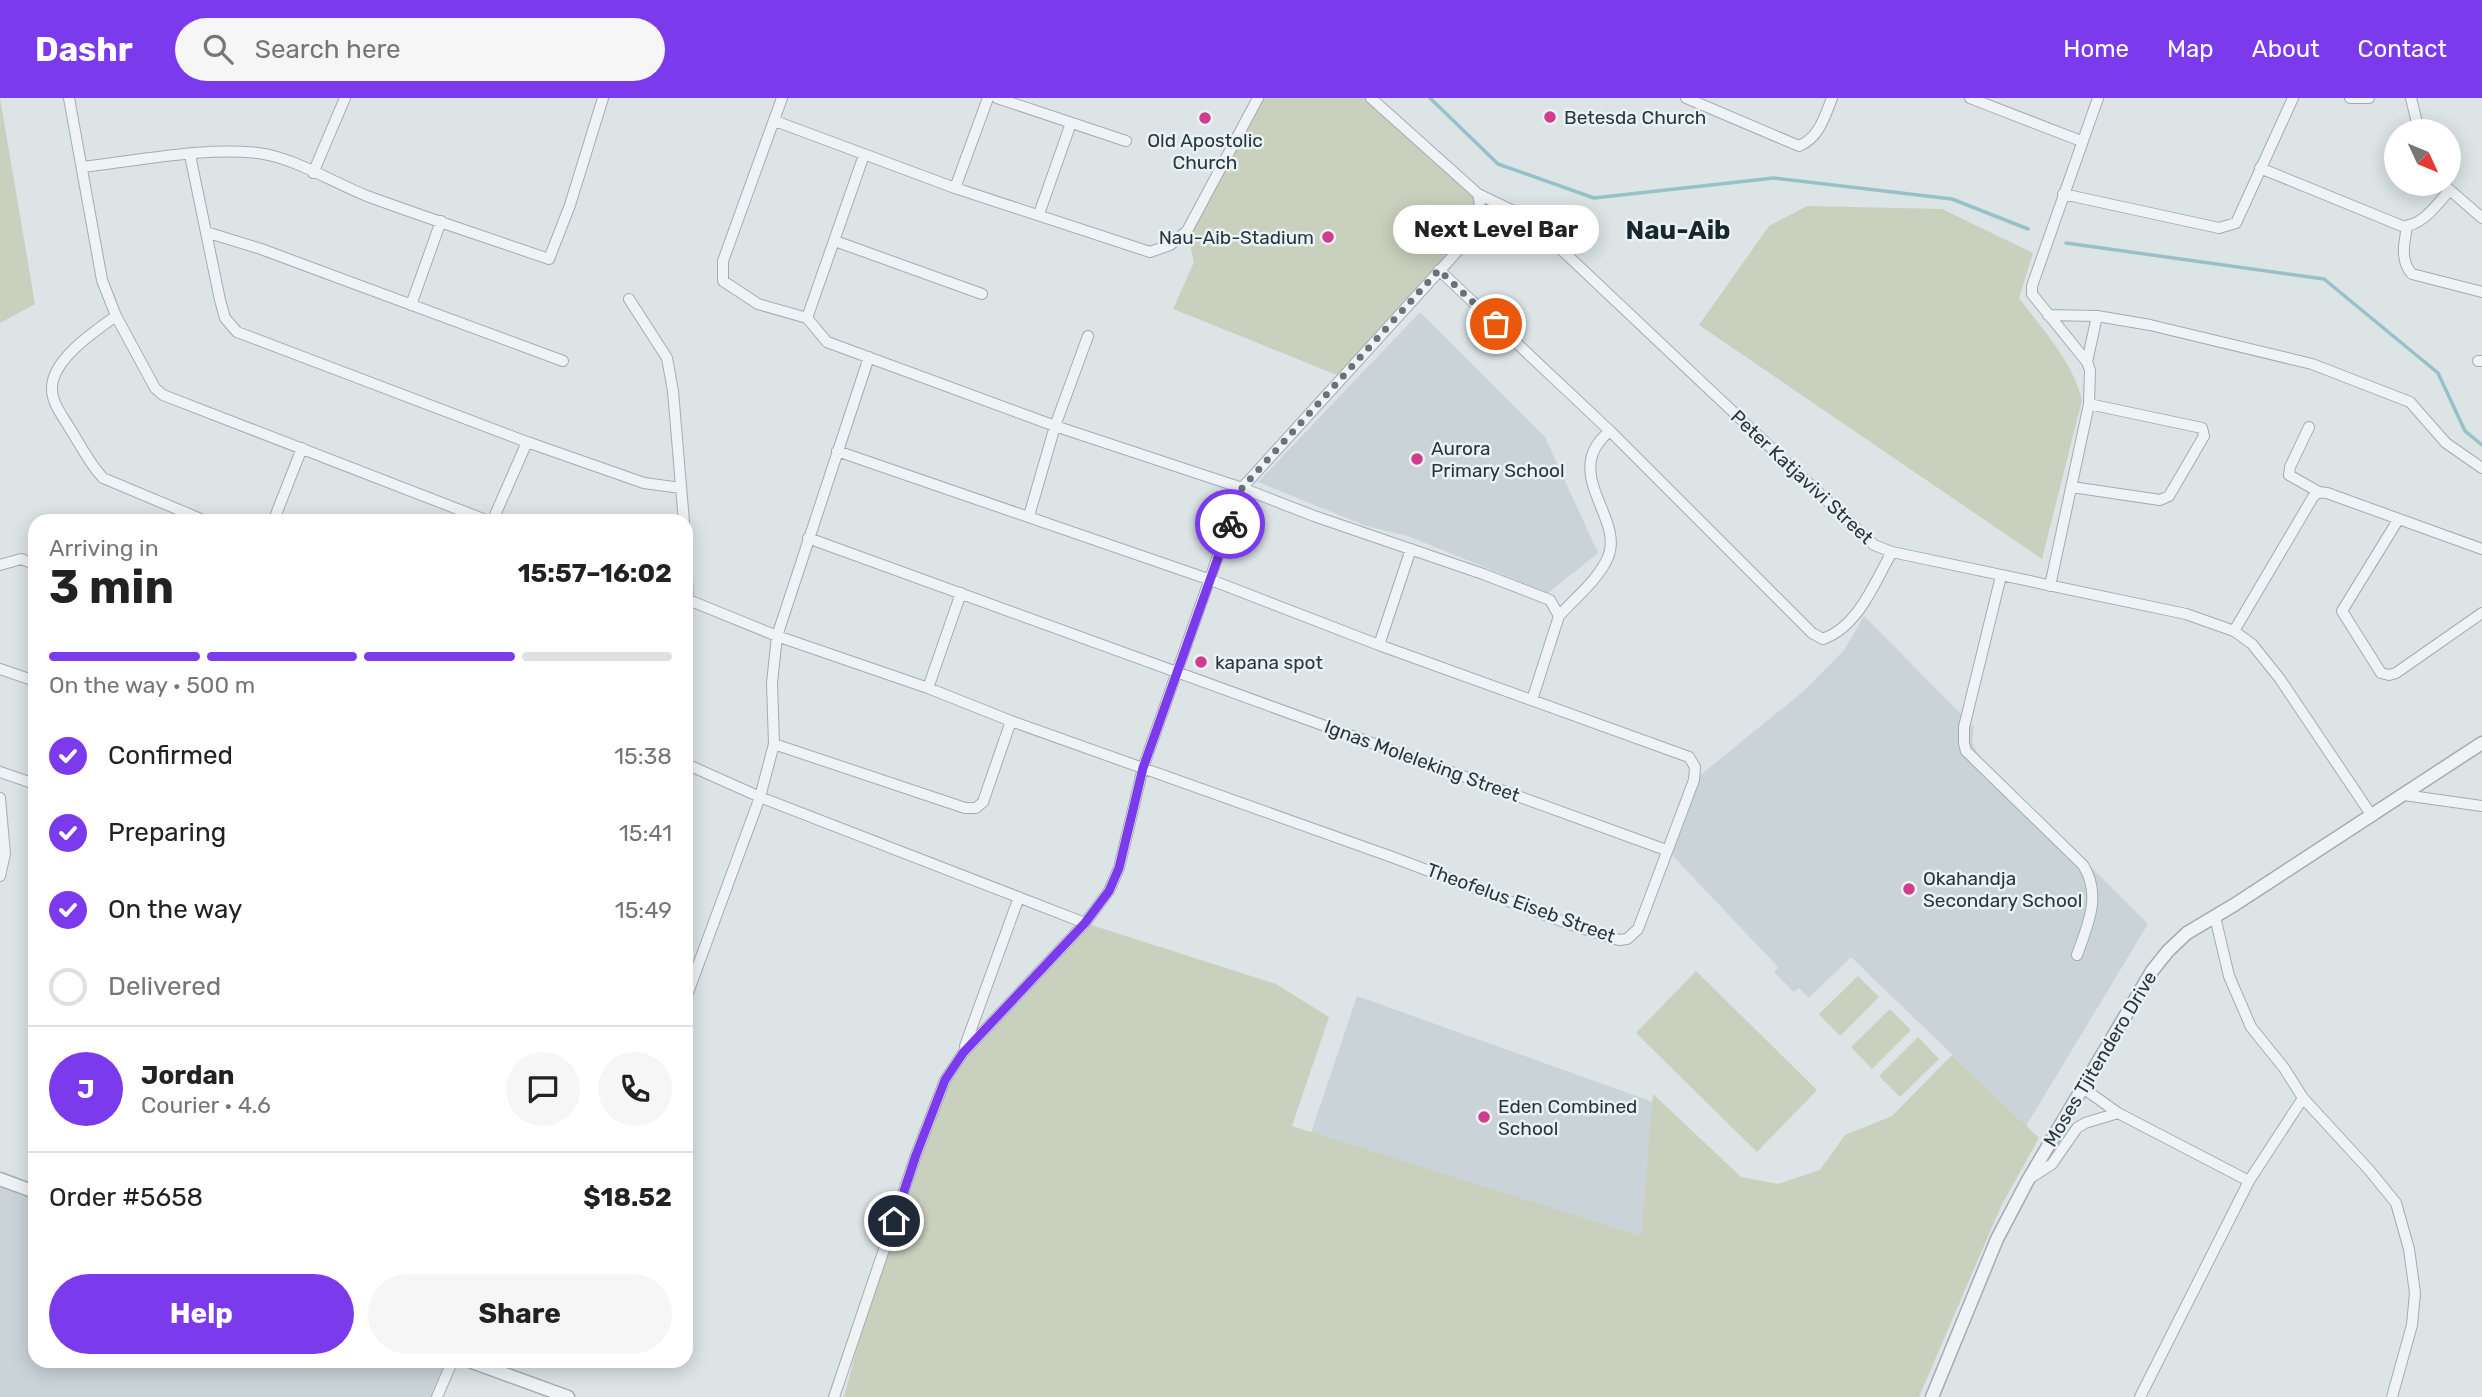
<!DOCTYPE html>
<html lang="en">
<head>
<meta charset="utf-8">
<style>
	body { margin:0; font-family:Rubik,sans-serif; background:#f6f6f6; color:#222; height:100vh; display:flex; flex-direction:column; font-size:26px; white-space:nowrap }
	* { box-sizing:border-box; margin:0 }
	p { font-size:23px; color:#767676 }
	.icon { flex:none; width:38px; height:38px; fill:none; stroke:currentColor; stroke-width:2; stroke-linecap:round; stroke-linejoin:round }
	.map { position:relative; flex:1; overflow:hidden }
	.side { position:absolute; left:28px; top:416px; width:665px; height:854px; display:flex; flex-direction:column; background:#fff; border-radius:21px; box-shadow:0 4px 18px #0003 }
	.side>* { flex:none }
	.needle { width:46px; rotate:134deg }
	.fabs { position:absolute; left:2384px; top:21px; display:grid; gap:14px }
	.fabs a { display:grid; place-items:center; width:77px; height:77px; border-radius:50%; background:#fff; box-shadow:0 4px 18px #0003; font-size:35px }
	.pin { position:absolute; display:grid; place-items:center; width:60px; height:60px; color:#fff; margin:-30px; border:4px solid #fff; border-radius:50%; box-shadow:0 2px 7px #0007 }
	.courier { position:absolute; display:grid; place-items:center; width:70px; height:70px; margin:-35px; border:5px solid #7c3aed; border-radius:50%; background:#fff; color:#222; box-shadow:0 2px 9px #0007 }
	.bubble { position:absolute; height:49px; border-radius:24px; background:#fff; box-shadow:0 4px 18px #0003; font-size:23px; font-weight:700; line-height:49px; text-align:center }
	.summary em { font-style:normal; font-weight:700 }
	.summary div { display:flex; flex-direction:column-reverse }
	.summary { display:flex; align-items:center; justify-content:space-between; height:119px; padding:0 21px }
	h1 { font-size:46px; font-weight:700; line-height:52px }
	.bar { display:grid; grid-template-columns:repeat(4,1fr); gap:10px 7px; align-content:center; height:84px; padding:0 21px }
	.bar i { height:9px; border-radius:5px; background:#e0e0e0 }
	.bar .on { background:#7c3aed }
	.bar p { grid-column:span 4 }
	.line { display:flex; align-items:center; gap:18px; padding:0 21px; border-top:2px solid #e0e0e0 }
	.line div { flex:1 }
	.round { display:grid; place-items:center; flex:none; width:74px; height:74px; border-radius:37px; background:#f6f6f6 }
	ol { padding:0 21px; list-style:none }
	li { display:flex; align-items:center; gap:21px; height:77px }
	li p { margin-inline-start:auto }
	li .icon { padding:7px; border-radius:50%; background:#7c3aed; color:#fff; stroke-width:4 }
	li:last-child { color:#767676 }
	li i { width:38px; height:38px; border:4px solid #e0e0e0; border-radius:50% }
	.cta { display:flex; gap:14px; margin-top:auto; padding:14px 21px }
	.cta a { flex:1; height:80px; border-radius:42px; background:#7c3aed; color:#fff; font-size:28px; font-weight:700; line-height:80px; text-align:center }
	.cta a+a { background:#f6f6f6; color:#222 }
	header { display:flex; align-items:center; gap:42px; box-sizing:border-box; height:98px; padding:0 35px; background:#7c3aed; color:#fff }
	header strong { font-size:33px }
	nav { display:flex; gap:38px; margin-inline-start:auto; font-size:24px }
	.search { width:490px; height:63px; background:#f6f6f6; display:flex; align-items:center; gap:18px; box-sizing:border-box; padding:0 24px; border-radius:38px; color:#767676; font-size:26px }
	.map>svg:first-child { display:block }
	.built { fill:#cad4d8 }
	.green { fill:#c9d0bd }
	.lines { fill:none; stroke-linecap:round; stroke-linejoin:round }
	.stream { stroke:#96c1c8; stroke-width:3.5 }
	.minor-casing { stroke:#a2adb0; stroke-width:12 }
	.tertiary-casing { stroke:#a2adb0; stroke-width:15 }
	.minor { stroke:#eff3f5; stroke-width:10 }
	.tertiary { stroke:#eff3f5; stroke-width:12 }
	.done { stroke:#667478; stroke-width:7; stroke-dasharray:0 12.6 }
	.route { stroke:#7c3aed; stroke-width:9 }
	.poi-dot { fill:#cf3d8c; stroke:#ebf2f4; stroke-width:2.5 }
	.labels { text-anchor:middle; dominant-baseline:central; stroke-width:5; stroke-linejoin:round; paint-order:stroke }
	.poi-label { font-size:19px; fill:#26373d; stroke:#ebf2f4; text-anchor:start }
	.street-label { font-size:19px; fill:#26373d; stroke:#ebf2f4 }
	.district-label { font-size:26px; font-weight:bold; fill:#18272d; stroke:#ebf2f4 }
</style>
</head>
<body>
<header>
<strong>Dashr</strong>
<div class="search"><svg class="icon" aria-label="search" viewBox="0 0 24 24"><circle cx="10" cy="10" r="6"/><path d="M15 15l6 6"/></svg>Search here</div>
<nav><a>Home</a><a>Map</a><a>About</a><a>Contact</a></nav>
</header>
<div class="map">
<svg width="2482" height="1299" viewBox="0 0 2482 1299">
	<rect width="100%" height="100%" fill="#dce4e6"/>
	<path class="built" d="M1420 214 1545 339 1598 455 1548 495 1408 438 1366 428 1258 384Z
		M1864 518 1974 629 1972 645 1979 657 2148 826 2026 1028 1851 859 1809 900 1799 890 1794 894 1774 874 1778 869 1672 757 1698 679 1805 592 1845 551Z
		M1357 898 1653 1004 1641 1138 1311 1035Z
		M0 1086 35 1099V1264H452L437 1299H0Z"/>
	<path class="green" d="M0 0 35 206 0 225Z
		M1258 0H1371L1478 96 1482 108 1464 146 1342 279 1173 211 1194 164 1187 133Z
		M1807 108 1942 111 2033 155 2019 200C2043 232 2072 263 2082 302L2042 461 1699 227 1769 128Z
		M1085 825 1276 886 1329 919 1292 1028 1641 1138 1653 996 1741 1079 1778 1086 1820 1072 1845 1037 1892 1018 1952 957 2039 1040 2001 1108 1919 1299H844L879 1167 945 982Z
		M1696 873 1817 992 1757 1054 1636 935Z
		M1858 878 1879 899 1840 938 1819 916Z
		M1890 911 1911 932 1872 971 1851 949Z
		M1918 939 1939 961 1900 999 1879 978Z"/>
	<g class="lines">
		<path class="stream" d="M1430 0 1498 66 1594 100 1774 80 1952 101 2028 131
			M2066 145 2324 181 2438 275 2465 333 2482 347"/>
		<defs>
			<path id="minor" d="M69 0 102 182 116 218 155 290 163 297 491 424
				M782 0 723 163V183L758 206 807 220 827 244 1055 328 1242 390 1314 418 1483 476 1550 502 1559 518 1532 602
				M997 0 1126 43
				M1371 0 1478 96 1522 117 1548 139 1874 447 1892 454 2186 516 2234 533 2252 546 2280 581 2372 718
				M1686 0 1799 48C1819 40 1825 18 1832 0
				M1970 0 2081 43
				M2350 0H2369
				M2411 0 2419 33
				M775 23 955 90 1150 154 1170 147 1187 133 1258 0
				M190 57 220 202 225 220 237 234 527 344 644 385 681 390
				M82 69C139 63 200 49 258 55 295 60 332 84 367 98 427 120 488 140 549 161L570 107 603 0
				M2260 70 2402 128C2422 129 2437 106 2449 93
				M313 75 345 0
				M2443 86 2482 120
				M955 90 988 0
				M2063 96 2219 130 2236 125 2293 0
				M1039 116 1071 25
				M2407 129C2404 145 2400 163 2412 176L2482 194
				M206 134 261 151 563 263
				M835 143 982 196
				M1439 172 1610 333 1812 535 1823 541C1859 528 1874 485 1892 454
				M629 201 667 260 673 293 684 424
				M411 207 441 123
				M2048 217 2097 218 2150 227 2312 266 2410 304 2446 345 2482 370
				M116 218C95 233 53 261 52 289 51 304 62 317 69 329 80 346 89 365 103 380L208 424
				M807 220 864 57
				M2478 263H2482
				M2087 264 2097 218
				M2309 329 2290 369 2289 377 2319 394
				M2072 389 2160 402 2169 398 2204 338 2202 330 2089 306
				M1029 418 1055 328 1088 238
				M2398 422 2342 513 2381 575 2389 577 2396 575 2482 515
				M273 424 302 350
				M492 424 527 344
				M808 440 1666 752
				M686 449 688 502
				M0 467 21 461 35 466
				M2001 478 1964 629V645L1966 653 2083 767C2102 797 2088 826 2077 857
				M2050 488 2089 306 2090 272 2087 264 2032 196V188L2098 0
				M686 501 777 538 928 590 1011 623 1392 759 1572 827 1619 842 1627 841 1638 831 1694 682 1695 669 1689 659 1379 547 1211 482 837 353
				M1559 518C1575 500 1599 481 1608 459 1625 420 1559 374 1610 333
				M2234 533 2313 399 2319 394 2327 395 2482 451
				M1379 547 1411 451
				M0 571 35 583
				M928 590 961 495
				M774 646 965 710H976L983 704 1011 623
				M686 666 760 699 1085 825
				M0 674 35 686
				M2404 697 2482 708
				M0 700 5 756 0 778
				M2215 819 2229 878 2251 929 2284 970 2303 1000 2370 1073 2396 1105 2409 1151 2415 1195 2412 1227 2392 1299
				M686 900 760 699 774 646 772 585 777 538 869 259
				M965 948 1019 799
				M2083 990 2118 1015 2249 1083
				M2029 1081 2052 1066 2077 1030 2085 1025 2118 1015
				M437 1299 452 1264
				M834 1299 916 1057 945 982 963 955 1085 825 1109 793 1119 770 1143 670 1242 390 1464 146C1475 127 1484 118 1478 96
				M2140 1299 2249 1083 2303 1000"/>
			<path id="tertiary" d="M0 1081 35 1094
				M472 1264 568 1299
				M1932 1299 1997 1141 2028 1082 2152 873 2168 853 2187 835 2234 807 2482 645"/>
		</defs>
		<use href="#minor" class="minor-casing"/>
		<use href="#tertiary" class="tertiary-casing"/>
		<use href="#minor" class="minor"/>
		<use href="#tertiary" class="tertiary"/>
	</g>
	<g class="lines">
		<path class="done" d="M1230 426 1242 390 1439 172 1496 226"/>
		<path class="route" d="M894 1123 916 1057 945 982 963 955 1085 825 1109 793 1119 770 1143 670 1230 426"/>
	</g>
	<g class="poi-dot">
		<circle cx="1550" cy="19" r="7"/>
		<circle cx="1205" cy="20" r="7"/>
		<circle cx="1328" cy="139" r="7"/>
		<circle cx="1417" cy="361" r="7"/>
		<circle cx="1201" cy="564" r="7"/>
		<circle cx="1909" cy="791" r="7"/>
		<circle cx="1484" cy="1019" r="7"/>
	</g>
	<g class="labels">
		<g class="poi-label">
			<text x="1564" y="19">Betesda Church</text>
			<text x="1205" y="42" text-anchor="middle">Old Apostolic<tspan x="1205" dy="22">Church</tspan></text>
			<text x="1314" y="139" text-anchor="end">Nau-Aib-Stadium</text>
			<text x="1431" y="350">Aurora<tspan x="1431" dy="22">Primary School</tspan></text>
			<text x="1215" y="564">kapana spot</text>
			<text x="1923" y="780">Okahandja<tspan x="1923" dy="22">Secondary School</tspan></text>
			<text x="1498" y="1008">Eden Combined<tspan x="1498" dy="22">School</tspan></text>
		</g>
		<g class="street-label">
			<text transform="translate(1802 379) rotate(43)">Peter Katjavivi Street</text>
			<text transform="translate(1422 663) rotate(20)">Ignas Moleleking Street</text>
			<text transform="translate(1521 805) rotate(20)">Theofelus Eiseb Street</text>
			<text transform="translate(2100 961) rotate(-59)">Moses Tjitendero Drive</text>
		</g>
		<g class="district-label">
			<text x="1678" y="132">Nau-Aib</text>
		</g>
	</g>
</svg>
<div class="fabs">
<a><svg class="needle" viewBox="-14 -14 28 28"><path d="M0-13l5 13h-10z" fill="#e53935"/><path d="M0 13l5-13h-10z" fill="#767676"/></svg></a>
</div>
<div class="pin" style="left:1496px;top:226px;background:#ea580c"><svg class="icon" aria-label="bag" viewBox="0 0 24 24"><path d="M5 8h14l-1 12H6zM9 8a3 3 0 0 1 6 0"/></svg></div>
<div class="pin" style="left:894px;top:1123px;background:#1f2937"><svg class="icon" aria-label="home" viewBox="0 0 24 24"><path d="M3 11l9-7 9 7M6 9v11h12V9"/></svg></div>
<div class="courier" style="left:1230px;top:426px"><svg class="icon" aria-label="bike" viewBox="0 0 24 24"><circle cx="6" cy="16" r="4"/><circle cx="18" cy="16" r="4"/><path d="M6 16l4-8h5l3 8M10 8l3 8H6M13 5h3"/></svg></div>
<div class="bubble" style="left:1393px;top:107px;width:206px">Next Level Bar</div>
<section class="side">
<div class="summary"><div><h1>3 min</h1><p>Arriving in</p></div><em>15:57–16:02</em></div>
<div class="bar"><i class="on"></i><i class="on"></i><i class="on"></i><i></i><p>On the way · 500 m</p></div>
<ol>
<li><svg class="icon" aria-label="check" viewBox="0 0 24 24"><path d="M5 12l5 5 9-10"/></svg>Confirmed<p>15:38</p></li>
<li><svg class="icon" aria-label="check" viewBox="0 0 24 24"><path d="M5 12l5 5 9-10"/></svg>Preparing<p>15:41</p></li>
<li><svg class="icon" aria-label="check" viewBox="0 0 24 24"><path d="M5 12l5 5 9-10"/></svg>On the way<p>15:49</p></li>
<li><i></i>Delivered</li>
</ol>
<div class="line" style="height:126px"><b class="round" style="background:#7c3aed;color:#fff">J</b><div><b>Jordan</b><p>Courier · 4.6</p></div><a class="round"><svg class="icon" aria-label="chat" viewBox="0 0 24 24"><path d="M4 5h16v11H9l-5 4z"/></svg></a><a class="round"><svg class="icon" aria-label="phone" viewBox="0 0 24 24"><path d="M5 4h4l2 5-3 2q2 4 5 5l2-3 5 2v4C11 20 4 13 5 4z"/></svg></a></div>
<div class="line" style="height:91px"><div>Order #5658</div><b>$18.52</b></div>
<div class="cta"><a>Help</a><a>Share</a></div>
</section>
</div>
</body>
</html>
